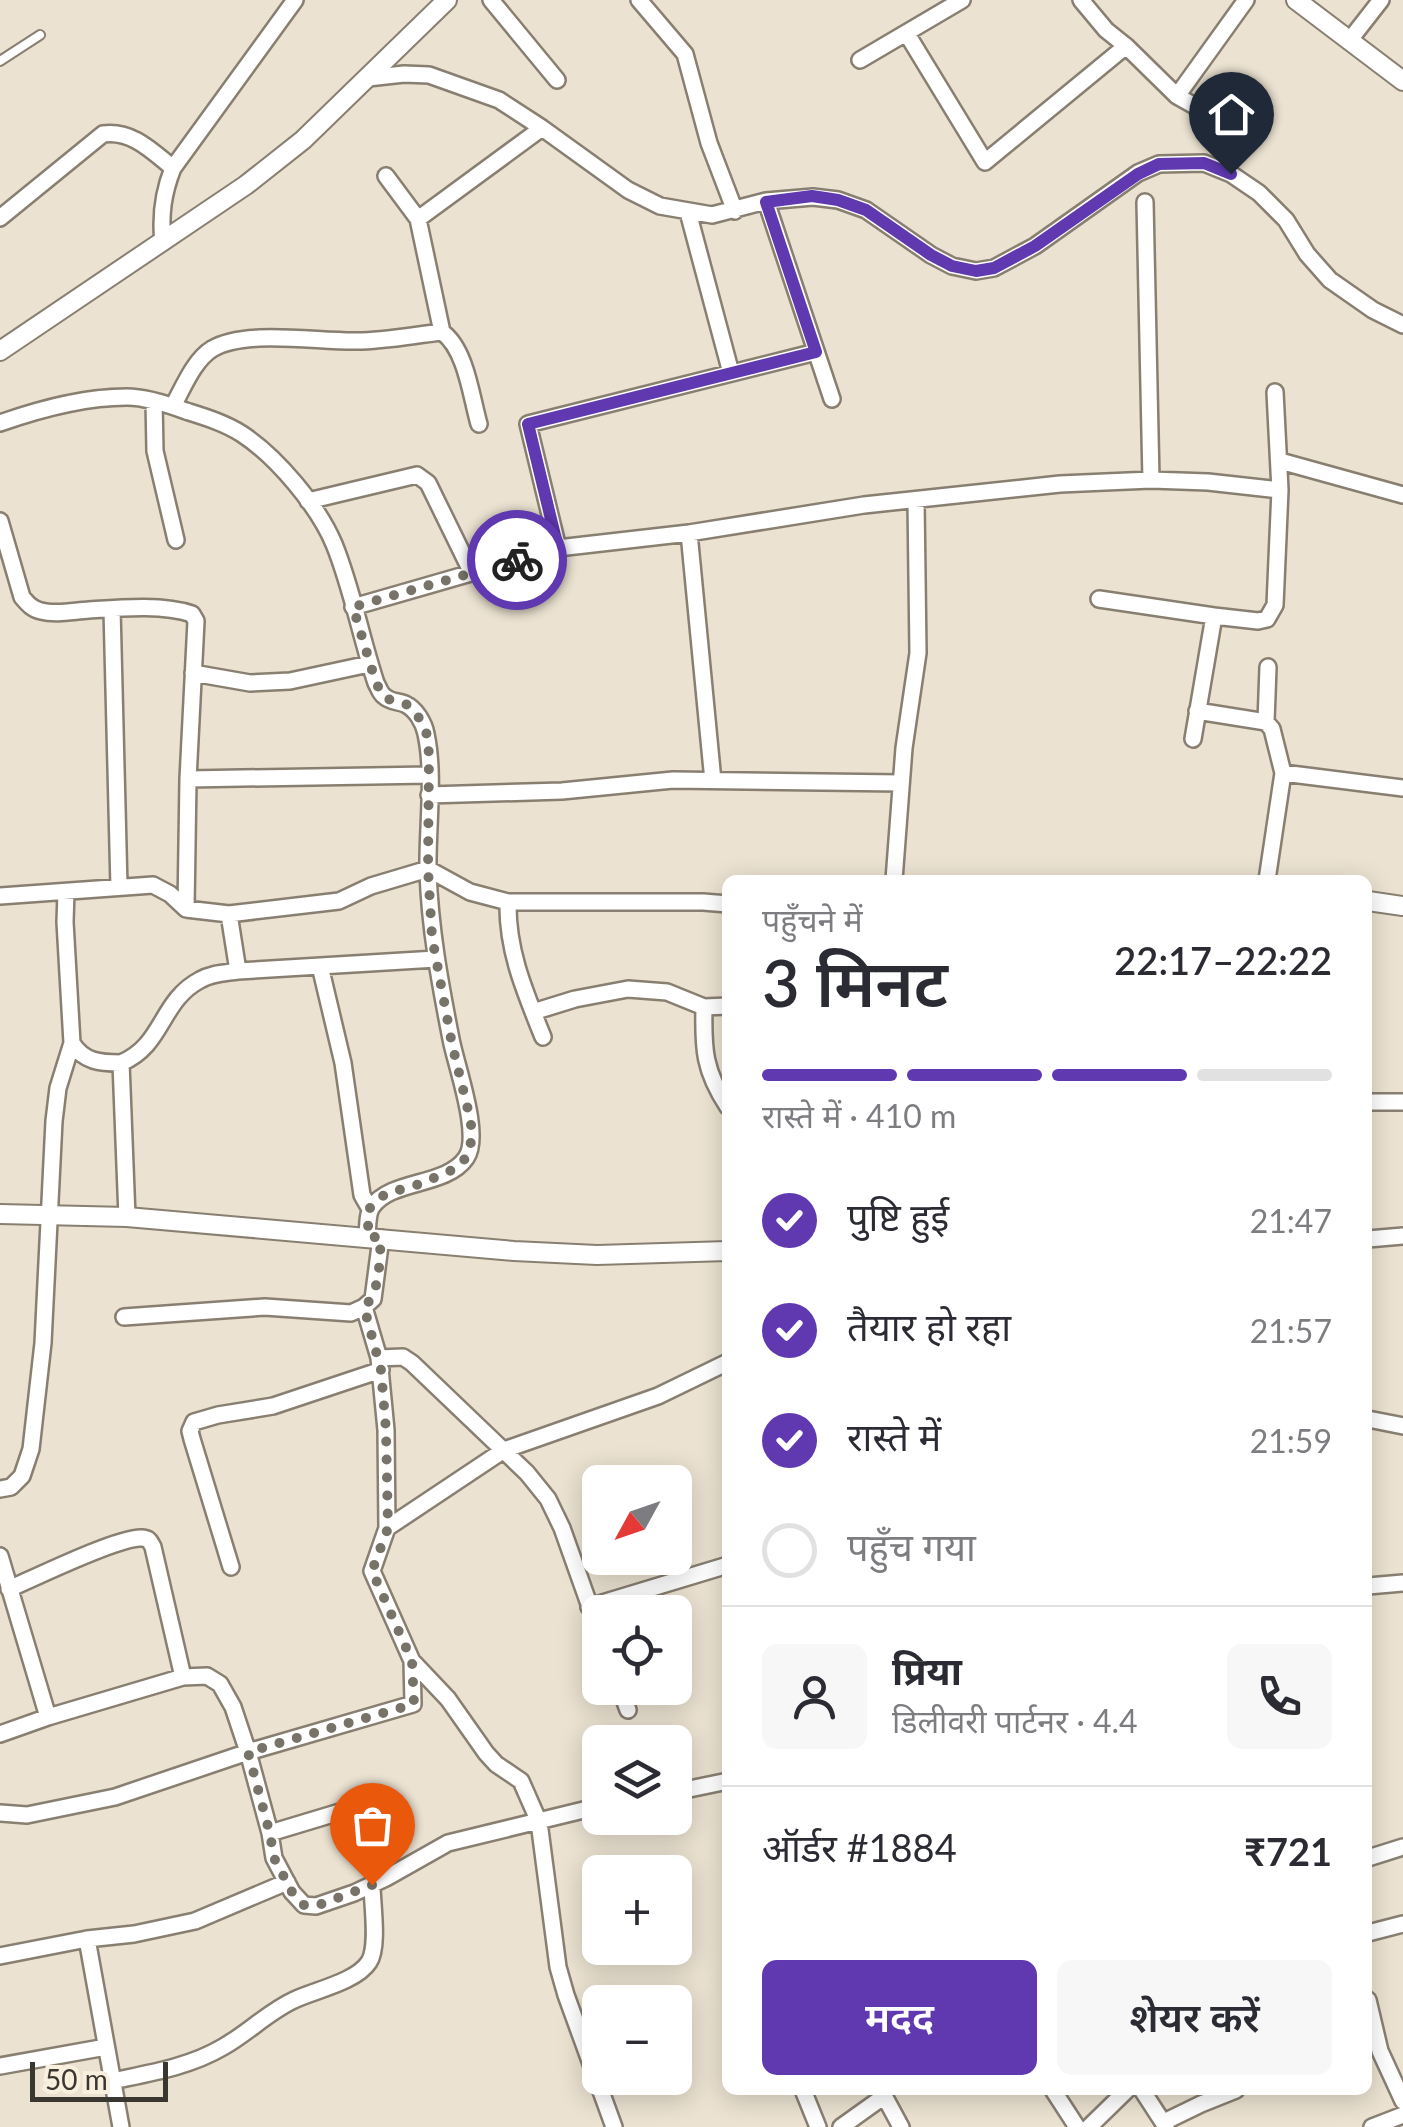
<!DOCTYPE html>
<html lang="hi">
<head>
<meta charset="utf-8">
<style>
	body { margin:0; font-family:Lato,"Noto Sans Devanagari",sans-serif; background:#f7f7f7; color:#2b2b33; height:100vh; display:flex; flex-direction:column; font-size:38px; white-space:nowrap }
	* { box-sizing:border-box; margin:0 }
	p { font-size:32px; color:#7c7c81 }
	.icon { flex:none; width:55px; height:55px; fill:none; stroke:currentColor; stroke-width:2; stroke-linecap:round; stroke-linejoin:round }
	.map { position:relative; flex:1; overflow:hidden }
	.sheet { position:absolute; left:722px; top:875px; width:650px; height:1220px; display:flex; flex-direction:column; background:#fff; border-radius:15px; box-shadow:0 5px 25px #0003 }
	.sheet>* { flex:none }
	.needle { width:65px; rotate:230deg }
	.controls { position:absolute; left:582px; top:1465px; display:grid; gap:20px }
	.controls a { display:grid; place-items:center; width:110px; height:110px; border-radius:15px; background:#fff; box-shadow:0 5px 25px #0003; font-size:50px }
	.scale { position:absolute; left:30px; bottom:25px; width:138px; box-sizing:border-box; padding-left:10px; border:5px solid #3a3730; border-top:0; font-size:28px; line-height:35px; white-space:nowrap; color:#3a3730; -webkit-text-stroke:8px #f9efde; paint-order:stroke }
	.pin { position:absolute; display:grid; place-items:center; width:85px; height:85px; color:#fff; margin:-102px -42px; border-radius:50% 50% 50% 0; rotate:-45deg; box-shadow:0 0 10px #0007 }
	.pin .icon { rotate:45deg }
	.courier { position:absolute; display:grid; place-items:center; width:100px; height:100px; margin:-50px; border:8px solid #6038b0; border-radius:50%; background:#fff; color:#222; box-shadow:0 2px 12px #0007 }
	.overview em { font-style:normal; font-weight:600 }
	.overview div { display:flex; flex-direction:column-reverse }
	.overview { display:flex; align-items:center; justify-content:space-between; height:170px; padding:0 40px }
	h1 { font-size:65px; font-weight:600; line-height:75px }
	.bar { display:grid; grid-template-columns:repeat(4,1fr); gap:15px 10px; align-content:center; height:120px; padding:0 40px }
	.bar i { height:12px; border-radius:8px; background:#e1e1e2 }
	.bar .on { background:#6038b0 }
	.bar p { grid-column:span 4 }
	.line { display:flex; align-items:center; gap:25px; padding:0 40px; border-top:2px solid #e1e1e2 }
	.line div { flex:1 }
	.round { display:grid; place-items:center; flex:none; width:105px; height:105px; border-radius:15px; background:#f7f7f7 }
	ol { padding:0 40px; list-style:none }
	li { display:flex; align-items:center; gap:30px; height:110px }
	li p { margin-inline-start:auto }
	li .icon { padding:10px; border-radius:50%; background:#6038b0; color:#fff; stroke-width:4 }
	li:last-child { color:#7c7c81 }
	li i { width:55px; height:55px; border:5px solid #e1e1e2; border-radius:50% }
	.primary-button { display:flex; gap:20px; margin-top:auto; padding:20px 40px }
	.primary-button a { flex:1; height:115px; border-radius:15px; background:#6038b0; color:#fff; font-size:40px; font-weight:600; line-height:115px; text-align:center }
	.primary-button a+a { background:#f7f7f7; color:#2b2b33 }
	.map>svg:first-child { display:block }
	.lines { fill:none; stroke-linecap:round; stroke-linejoin:round }
	.service-casing { stroke:#887f71; stroke-width:12 }
	.minor-casing { stroke:#887f71; stroke-width:20 }
	.tertiary-casing { stroke:#887f71; stroke-width:22 }
	.service { stroke:#fff; stroke-width:8 }
	.minor { stroke:#fff; stroke-width:15 }
	.tertiary { stroke:#fff; stroke-width:18 }
	.done { stroke:#787368; stroke-width:10; stroke-dasharray:0 18 }
	.route { stroke:#6038b0; stroke-width:12 }
</style>
</head>
<body>
<div class="map">
<svg width="1403" height="2127" viewBox="0 0 1403 2127">
	<rect width="100%" height="100%" fill="#ebe2d1"/>
	<g class="lines">
		<defs>
			<path id="service" d="M0 61 40 35"/>
			<path id="minor" d="M491 0 557 80
				M639 0 685 54 709 143 735 211
				M1081 0 1106 30 1126 46 1177 96 1252 138
				M907 34 985 162 1126 46
				M1349 41 1381 0
				M860 60 962 0
				M368 78 404 74 429 75 499 100 542 128 628 190 660 206 712 215 766 201 813 197 838 200 866 210 931 255 952 266 976 271 994 268 1035 246 1138 173 1159 164 1204 163 1231 174 1259 193 1286 220 1307 254 1330 280 1373 310 1403 325
				M1177 96 1246 0
				M386 176 418 219 442 332
				M766 201 832 399
				M1145 202 1151 480
				M688 212 731 373
				M0 218 103 134C132 130 152 151 173 168
				M418 219 542 128
				M163 242C160 215 163 193 173 168L295 0
				M154 401 155 451 176 540
				M173 406C183 388 194 360 212 349 245 329 317 342 357 341 385 341 414 335 442 332 466 349 471 396 479 424
				M0 423C40 409 83 397 127 397 146 397 167 404 186 411 205 417 225 423 242 434 277 457 318 506 334 544 352 588 361 638 376 683 379 688 380 693 384 696 390 702 398 701 405 704 416 709 424 723 426 734 435 775 427 830 428 872 430 929 440 983 451 1039 456 1066 482 1136 466 1158 446 1187 391 1179 372 1207 367 1214 368 1227 367 1236
				M1280 461 1403 495
				M308 501 417 475 428 483 472 573
				M0 521 22 597C28 604 32 609 41 611 56 615 73 611 89 610 119 608 163 604 192 614L196 621 188 779 186 909
				M689 533 713 781
				M558 548 528 424 816 352
				M1099 599 1214 616 1258 621 1267 619 1275 605 1280 490 1275 392
				M353 607 558 548 689 533 864 505 1060 484 1151 480 1208 482 1280 490
				M112 609 119 887
				M193 673 250 683 290 681 369 664
				M1197 711 1266 722 1272 729 1283 773
				M1266 722 1268 667
				M1193 739 1214 616
				M188 779 429 775
				M429 795 562 791 673 780 901 783
				M894 880 904 748 918 653 916 501
				M1267 880 1283 773 1403 788
				M66 892 65 922 72 1043C84 1062 100 1063 121 1063L127 1217
				M0 896 153 885 170 894 186 909 229 914 339 901 371 886 428 869 470 892 508 902H703L728 904
				M508 902C507 951 525 992 543 1037
				M229 914 238 971
				M320 966 343 1063 362 1195 370 1209
				M704 1007C703 1049 704 1071 728 1107
				M533 1012 575 999 628 989 667 992 704 1007 728 1006
				M121 1063C164 1045 160 1001 200 980 212 973 225 973 238 971L436 959
				M1368 1102H1403
				M1368 1239 1403 1236
				M364 1307 379 1358
				M124 1317 265 1307 351 1313 364 1307 373 1299 381 1238
				M1368 1419 1403 1426
				M0 1489 11 1487 22 1476 31 1449 43 1343 54 1121 58 1088 72 1043
				M387 1528 504 1450 658 1396 728 1362
				M0 1556 48 1717
				M231 1567 192 1439 190 1431 194 1422 218 1415 273 1406 381 1370
				M1368 1586 1403 1583
				M9 1589C34 1578 120 1536 142 1538 150 1539 149 1540 153 1547L183 1677
				M589 1607 728 1565
				M412 1661 448 1699 486 1753 496 1764 521 1781 539 1822 558 1967 566 1995 614 2127
				M620 1688 628 1710
				M0 1734 48 1717 183 1677 207 1676 220 1684 233 1707 248 1752 270 1833 274 1858 292 1892 304 1905 316 1906 354 1893 386 1878 448 1843 600 1806
				M675 1792 728 1781
				M0 1813 27 1815 115 1797 248 1752 413 1704 412 1661 372 1571 387 1528 386 1430 379 1358 403 1357 412 1363 527 1473 548 1499 562 1528 600 1635
				M270 1833 363 1805
				M1368 1858 1403 1847
				M1368 1933 1403 1924
				M87 1939 121 2127
				M0 1956 87 1939 134 1934 195 1921 287 1882
				M1368 2000 1380 2051 1403 2101
				M0 2066 106 2047
				M112 2081C150 2073 189 2067 223 2047 248 2033 268 2012 294 2000 315 1990 356 1982 369 1962 379 1947 372 1903 372 1885
				M803 2090 818 2127
				M881 2090 901 2127
				M1053 2090 1077 2127
				M1142 2090 1166 2127
				M1164 2122 1201 2104 1236 2090
				M841 2127 883 2097
				M1089 2127 1127 2090
				M1372 2127 1403 2115"/>
			<path id="tertiary" d="M1296 0 1403 81
				M0 351 246 185 303 140 447 0
				M1368 901 1403 906
				M0 1214 127 1217 514 1251 597 1255 728 1251"/>
		</defs>
		<use href="#service" class="service-casing"/>
		<use href="#minor" class="minor-casing"/>
		<use href="#tertiary" class="tertiary-casing"/>
		<use href="#service" class="service"/>
		<use href="#minor" class="minor"/>
		<use href="#tertiary" class="tertiary"/>
	</g>
	<g class="lines">
		<path class="done" d="M372 1885 316 1906 304 1905 292 1892 274 1858 270 1834 248 1752 414 1704 412 1661 372 1571 388 1528 386 1430 381 1370 364 1307C381 1291 379 1261 381 1238L367 1236 370 1208 385 1194 420 1184 452 1170 466 1158 471 1142V1122L452 1044 432 937 428 869 429 754 426 730 416 713 406 704 395 702 384 697 376 683 353 607 517 560"/>
		<path class="route" d="M517 560 558 548 528 424 816 352 766 202 812 196 838 200 866 210 931 255 952 266 976 271 994 268 1035 246 1138 174 1159 164 1204 163 1231 174"/>
	</g>
</svg>
<div class="controls">
<a><svg class="needle" viewBox="-14 -14 28 28"><path d="M0-13l5 13h-10z" fill="#e53935"/><path d="M0 13l5-13h-10z" fill="#7c7c81"/></svg></a>
<a><svg class="icon" aria-label="locate" viewBox="0 0 24 24"><circle cx="12" cy="12" r="6"/><path d="M12 2v4M12 18v4M2 12h4M18 12h4"/></svg></a>
<a><svg class="icon" aria-label="layers" viewBox="0 0 24 24"><path d="M12 4l9 5-9 5-9-5zM3 14l9 5 9-5"/></svg></a>
<a>+</a>
<a>−</a>
</div>
<div class="scale">50 m</div>
<div class="pin" style="left:372px;top:1885px;background:#ea580c"><svg class="icon" aria-label="bag" viewBox="0 0 24 24"><path d="M5 8h14l-1 12H6zM9 8a3 3 0 0 1 6 0"/></svg></div>
<div class="pin" style="left:1231px;top:174px;background:#1f2937"><svg class="icon" aria-label="home" viewBox="0 0 24 24"><path d="M3 11l9-7 9 7M6 9v11h12V9"/></svg></div>
<div class="courier" style="left:517px;top:560px"><svg class="icon" aria-label="bike" viewBox="0 0 24 24"><circle cx="6" cy="16" r="4"/><circle cx="18" cy="16" r="4"/><path d="M6 16l4-8h5l3 8M10 8l3 8H6M13 5h3"/></svg></div>
<section class="sheet">
<div class="overview"><div><h1>3 मिनट</h1><p>पहुँचने में</p></div><em>22:17–22:22</em></div>
<div class="bar"><i class="on"></i><i class="on"></i><i class="on"></i><i></i><p>रास्ते में · 410 m</p></div>
<ol>
<li><svg class="icon" aria-label="check" viewBox="0 0 24 24"><path d="M5 12l5 5 9-10"/></svg>पुष्टि हुई<p>21:47</p></li>
<li><svg class="icon" aria-label="check" viewBox="0 0 24 24"><path d="M5 12l5 5 9-10"/></svg>तैयार हो रहा<p>21:57</p></li>
<li><svg class="icon" aria-label="check" viewBox="0 0 24 24"><path d="M5 12l5 5 9-10"/></svg>रास्ते में<p>21:59</p></li>
<li><i></i>पहुँच गया</li>
</ol>
<div class="line" style="height:180px"><a class="round"><svg class="icon" aria-label="person" viewBox="0 0 24 24"><circle cx="12" cy="8" r="4"/><path d="M4 21q1-7 8-7t8 7"/></svg></a><div><b>प्रिया</b><p>डिलीवरी पार्टनर · 4.4</p></div><a class="round"><svg class="icon" aria-label="phone" viewBox="0 0 24 24"><path d="M5 4h4l2 5-3 2q2 4 5 5l2-3 5 2v4C11 20 4 13 5 4z"/></svg></a></div>
<div class="line" style="height:130px"><div>ऑर्डर #1884</div><b>₹721</b></div>
<div class="primary-button"><a>मदद</a><a>शेयर करें</a></div>
</section>
</div>
</body>
</html>
